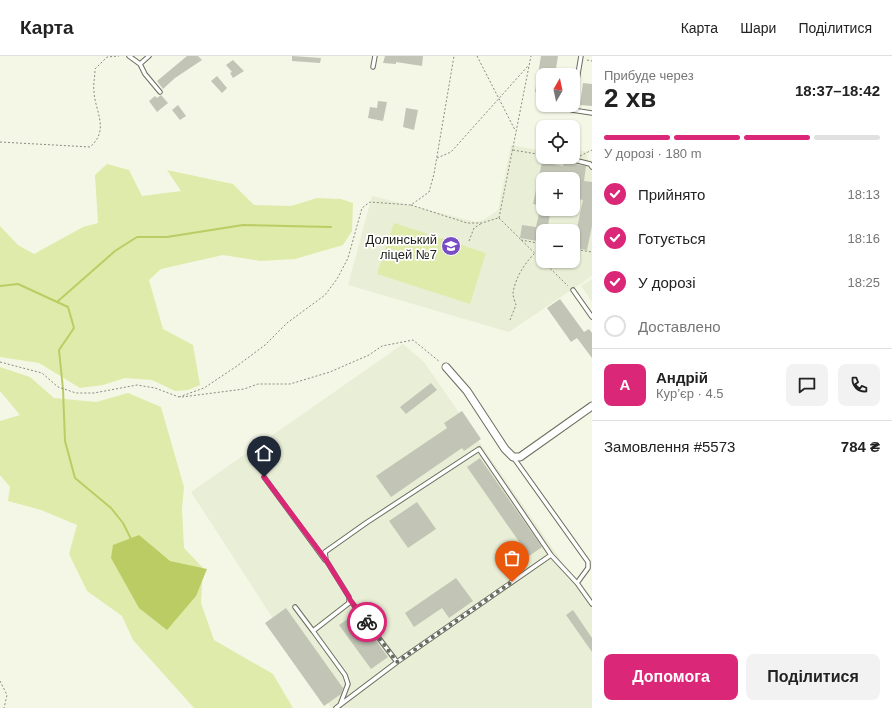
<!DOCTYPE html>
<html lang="uk">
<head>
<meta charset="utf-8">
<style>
	body { margin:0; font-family:Arial,sans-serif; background:#f2f2f2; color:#222; height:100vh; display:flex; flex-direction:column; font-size:15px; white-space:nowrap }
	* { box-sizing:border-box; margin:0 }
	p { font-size:13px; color:#767676 }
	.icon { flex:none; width:22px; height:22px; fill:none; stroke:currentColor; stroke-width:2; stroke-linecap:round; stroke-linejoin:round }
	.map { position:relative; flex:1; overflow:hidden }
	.sheet { display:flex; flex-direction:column; background:#fff; width:300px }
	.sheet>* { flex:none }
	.needle { width:26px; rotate:9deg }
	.fabs { position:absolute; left:536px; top:12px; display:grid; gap:8px }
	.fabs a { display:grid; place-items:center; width:44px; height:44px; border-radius:8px; background:#fff; box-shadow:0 1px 3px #0004; font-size:20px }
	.pin { position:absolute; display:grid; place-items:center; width:34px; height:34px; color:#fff; margin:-41px -17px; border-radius:50% 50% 50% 0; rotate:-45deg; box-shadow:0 0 4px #0007 }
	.pin .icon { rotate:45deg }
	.courier { position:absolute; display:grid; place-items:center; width:40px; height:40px; margin:-20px; border:3px solid #db2777; border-radius:50%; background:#fff; color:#222; box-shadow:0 1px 5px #0007 }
	.headline em { font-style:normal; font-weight:700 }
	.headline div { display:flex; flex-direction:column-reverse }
	.headline { display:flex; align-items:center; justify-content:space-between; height:68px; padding:0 12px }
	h1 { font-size:26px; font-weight:700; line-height:30px }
	.bar { display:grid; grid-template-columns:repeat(4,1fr); gap:6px 4px; align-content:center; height:48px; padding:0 12px }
	.bar i { height:5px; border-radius:3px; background:#e0e0e0 }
	.bar .current { background:#db2777 }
	.bar p { grid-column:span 4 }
	.line { display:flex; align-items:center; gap:10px; padding:0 12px; border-top:1px solid #e0e0e0 }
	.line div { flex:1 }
	.round { display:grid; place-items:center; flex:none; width:42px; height:42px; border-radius:8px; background:#f2f2f2 }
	ol { padding:0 12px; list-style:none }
	li { display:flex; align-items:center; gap:12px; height:44px }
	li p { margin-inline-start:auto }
	li .icon { padding:4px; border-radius:50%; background:#db2777; color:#fff; stroke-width:4 }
	li:last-child { color:#767676 }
	li i { width:22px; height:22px; border:2px solid #e0e0e0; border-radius:50% }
	.primary-button { display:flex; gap:8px; margin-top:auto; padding:8px 12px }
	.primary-button a { flex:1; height:46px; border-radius:8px; background:#db2777; color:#fff; font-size:16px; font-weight:700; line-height:46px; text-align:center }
	.primary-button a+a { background:#f2f2f2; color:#222 }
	header { display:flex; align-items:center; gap:24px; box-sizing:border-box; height:56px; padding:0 20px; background:#fff; border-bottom:1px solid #e0e0e0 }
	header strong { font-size:19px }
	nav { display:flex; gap:22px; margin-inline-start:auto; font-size:14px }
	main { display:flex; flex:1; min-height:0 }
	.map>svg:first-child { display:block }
	.built { fill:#e9eed6; fill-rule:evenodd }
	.green { fill:#dfebaa }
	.water { fill:#bccc64 }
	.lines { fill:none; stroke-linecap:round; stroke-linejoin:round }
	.stream { stroke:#bccc64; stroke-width:2 }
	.building { fill:#c2c5b5 }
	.service-casing { stroke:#6a6d5e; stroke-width:5.5 }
	.minor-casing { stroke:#6a6d5e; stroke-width:9 }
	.path { stroke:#898b80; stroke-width:1; stroke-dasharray:2 2; stroke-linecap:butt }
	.service { stroke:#fff; stroke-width:3.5 }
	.minor { stroke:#fff; stroke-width:7 }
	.done { stroke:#696b61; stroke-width:4; stroke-dasharray:0 7.2 }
	.route { stroke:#db2777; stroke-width:5 }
	.labels { text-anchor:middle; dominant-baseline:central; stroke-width:3.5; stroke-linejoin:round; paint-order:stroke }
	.poi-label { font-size:13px; fill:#1e1f19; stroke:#fff; text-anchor:end }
</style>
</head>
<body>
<header>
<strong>Карта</strong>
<nav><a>Карта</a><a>Шари</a><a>Поділитися</a></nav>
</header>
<main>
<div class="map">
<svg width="592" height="652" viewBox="0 0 592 652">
	<rect width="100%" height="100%" fill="#f4f7e6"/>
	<path class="built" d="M511 89 543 95V101H573V93L587 96V102L592 108V220L509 276 348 229 372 140 476 166 485 163 498 154ZM543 123H573V153H543ZM543 175H573V205H543Z
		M592 223V246L581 230Z
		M403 288 424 306 592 549V652H331L191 436Z"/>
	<path class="green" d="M107 108 129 114 142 140 181 135 167 114 233 128 254 149 291 150 317 142 341 143 353 147 352 175 343 189 295 203 260 205 223 199 161 213 149 224 163 273 193 289 200 329 188 334 175 335 152 324 125 322 103 329 80 332 39 307 0 301V170L18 189 34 198 83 171 98 167 95 119Z
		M394 167 486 197 470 248 377 218Z
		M0 311 30 321 54 342 96 346 128 337 161 351 184 431 182 453 184 492 203 512 201 547 214 584 273 618 293 652H194L133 584 122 560 87 535 69 498 77 469 41 454 8 445 10 431 0 419V365L20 359 0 335Z"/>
	<path class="water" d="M139 479 170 505 207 513 196 540 167 574 139 552 111 502 113 489Z"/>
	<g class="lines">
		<path class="stream" d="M0 230 18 228 68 251 74 272 59 294 63 333 65 385 75 422 111 452 123 467 131 483
			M57 246 115 195 137 181H167L243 169 331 171"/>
	</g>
	<path class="building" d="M187 0H198L202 4 175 22 163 33 157 25Z
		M292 0 321 2 320 7 292 5Z
		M385 0H423L422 10 396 6V8L383 7Z
		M541 0H558L555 19H543V37L535 36Z
		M233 4 244 15 233 22 230 17 232 16 226 9Z
		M217 20 227 32 222 37 211 25Z
		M583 27 592 28V50L580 49Z
		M161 39 168 47 157 56 149 45 155 40 157 42Z
		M378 45 387 46 383 65 368 62 370 51 377 52Z
		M178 49 186 60 180 64 172 54Z
		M406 52 418 54 414 74 403 71Z
		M542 106 563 110 564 106 586 110 584 125 592 126V170L587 194 573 192V176L576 177 583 144 573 142V123H543V150L533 148Z
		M540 153H551L547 175H543V186L520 182 522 169 536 171Z
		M560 243 584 276 589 273 592 277V302L577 282 571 286 547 252Z
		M431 327 437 334 406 358 400 351Z
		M462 355 481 383 464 395 462 392 391 441 376 420 447 372 444 367Z
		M480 402 542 491 529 500 467 411Z
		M417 446 436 473 408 492 389 465Z
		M456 522 473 545 449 562 442 552 414 571 405 557Z
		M286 552 343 632 341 638 324 650 265 567Z
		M573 554 592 582V596L566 559Z
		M356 557 388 601 371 613 339 569Z"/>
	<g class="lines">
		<defs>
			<path id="service" d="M129 0 140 8 149 0
				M581 0 572 54 592 57
				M140 8 145 18 160 36
				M373 11 375 0
				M570 103 590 108 592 111
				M573 234 592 261
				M513 401 588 506V512L577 527 592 548
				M264 421 325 504
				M350 544 397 606
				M295 551 313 575
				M340 649 348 628 345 619 313 575 349 547V541L326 504 325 496 366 467 479 393 551 499 577 527
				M336 652 397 606 551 499"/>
			<path id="minor" d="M446 311 467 335 505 393 513 401H520L592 350"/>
		</defs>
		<use href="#service" class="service-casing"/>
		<use href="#minor" class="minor-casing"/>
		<path class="path" d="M477 0 515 74
			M587 4 592 5
			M0 86 90 91C110 74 95 55 94 36 93 28 95 21 95 13L107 1 119 0
			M513 94 543 99
			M580 100 592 94
			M556 101 566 102
			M437 102 451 96 528 10
			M411 149 467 167H482L498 162
			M499 162 531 0
			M499 162 568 230
			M521 184 543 188
			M469 185 474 172 482 167
			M573 193 592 196
			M510 264 516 249C515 246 513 241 513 237 515 223 524 208 534 198
			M0 306 42 317 58 331 76 337H94L137 329 155 332 179 341
			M179 341 204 332 237 310 265 289 287 267 325 239 337 223 348 202 362 152 370 146 411 149 429 136 434 118 454 0
			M182 341 244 333 258 328H290L330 316 369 299 382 290 413 284 440 306
			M0 625 7 639 4 652"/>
		<use href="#service" class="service"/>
		<use href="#minor" class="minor"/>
	</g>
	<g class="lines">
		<path class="done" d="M367 566 397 606 512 526"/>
		<path class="route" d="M264 421 326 504 349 541 350 544 367 566"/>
	</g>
	<defs>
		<symbol id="school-disc" viewBox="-11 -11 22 22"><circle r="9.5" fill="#784cc4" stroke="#fff"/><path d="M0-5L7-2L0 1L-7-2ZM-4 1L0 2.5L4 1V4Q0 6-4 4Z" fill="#fff"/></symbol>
	</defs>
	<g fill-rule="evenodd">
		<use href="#school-disc" x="440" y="179" width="22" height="22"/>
	</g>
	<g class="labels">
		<g class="poi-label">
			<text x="437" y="183">Долинський<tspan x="437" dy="15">ліцей №7</tspan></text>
		</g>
	</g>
</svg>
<div class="fabs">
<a><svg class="needle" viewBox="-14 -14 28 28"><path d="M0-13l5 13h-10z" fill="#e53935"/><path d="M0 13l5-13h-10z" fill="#767676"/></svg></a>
<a><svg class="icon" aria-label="locate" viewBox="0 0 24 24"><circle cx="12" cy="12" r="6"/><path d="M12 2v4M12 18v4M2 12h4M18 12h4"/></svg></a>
<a>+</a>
<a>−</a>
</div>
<div class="pin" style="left:512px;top:526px;background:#ea580c"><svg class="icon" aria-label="bag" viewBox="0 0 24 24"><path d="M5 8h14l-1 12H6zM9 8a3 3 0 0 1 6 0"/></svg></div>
<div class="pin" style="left:264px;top:421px;background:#1f2937"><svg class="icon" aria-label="home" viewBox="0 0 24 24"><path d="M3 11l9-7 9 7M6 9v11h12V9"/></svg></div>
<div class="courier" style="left:367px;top:566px"><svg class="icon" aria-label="bike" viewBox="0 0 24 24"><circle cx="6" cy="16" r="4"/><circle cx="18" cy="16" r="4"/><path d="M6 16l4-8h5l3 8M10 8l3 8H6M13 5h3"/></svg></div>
</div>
<section class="sheet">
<div class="headline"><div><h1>2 хв</h1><p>Прибуде через</p></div><em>18:37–18:42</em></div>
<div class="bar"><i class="current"></i><i class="current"></i><i class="current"></i><i></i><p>У дорозі · 180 m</p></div>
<ol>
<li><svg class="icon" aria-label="check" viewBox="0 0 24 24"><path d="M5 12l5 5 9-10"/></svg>Прийнято<p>18:13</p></li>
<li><svg class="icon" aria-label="check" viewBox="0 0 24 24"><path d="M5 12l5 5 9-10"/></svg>Готується<p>18:16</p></li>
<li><svg class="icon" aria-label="check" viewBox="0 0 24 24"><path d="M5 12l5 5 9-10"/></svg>У дорозі<p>18:25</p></li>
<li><i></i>Доставлено</li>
</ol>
<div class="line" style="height:72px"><b class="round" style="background:#db2777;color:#fff">А</b><div><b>Андрій</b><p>Кур’єр · 4.5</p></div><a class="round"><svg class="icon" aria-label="chat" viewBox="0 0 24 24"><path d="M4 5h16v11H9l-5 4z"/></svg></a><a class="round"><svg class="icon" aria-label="phone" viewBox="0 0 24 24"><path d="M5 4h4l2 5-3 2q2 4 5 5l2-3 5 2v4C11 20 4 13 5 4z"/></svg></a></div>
<div class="line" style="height:52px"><div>Замовлення #5573</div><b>784 ₴</b></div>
<div class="primary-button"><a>Допомога</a><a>Поділитися</a></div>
</section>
</main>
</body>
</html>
